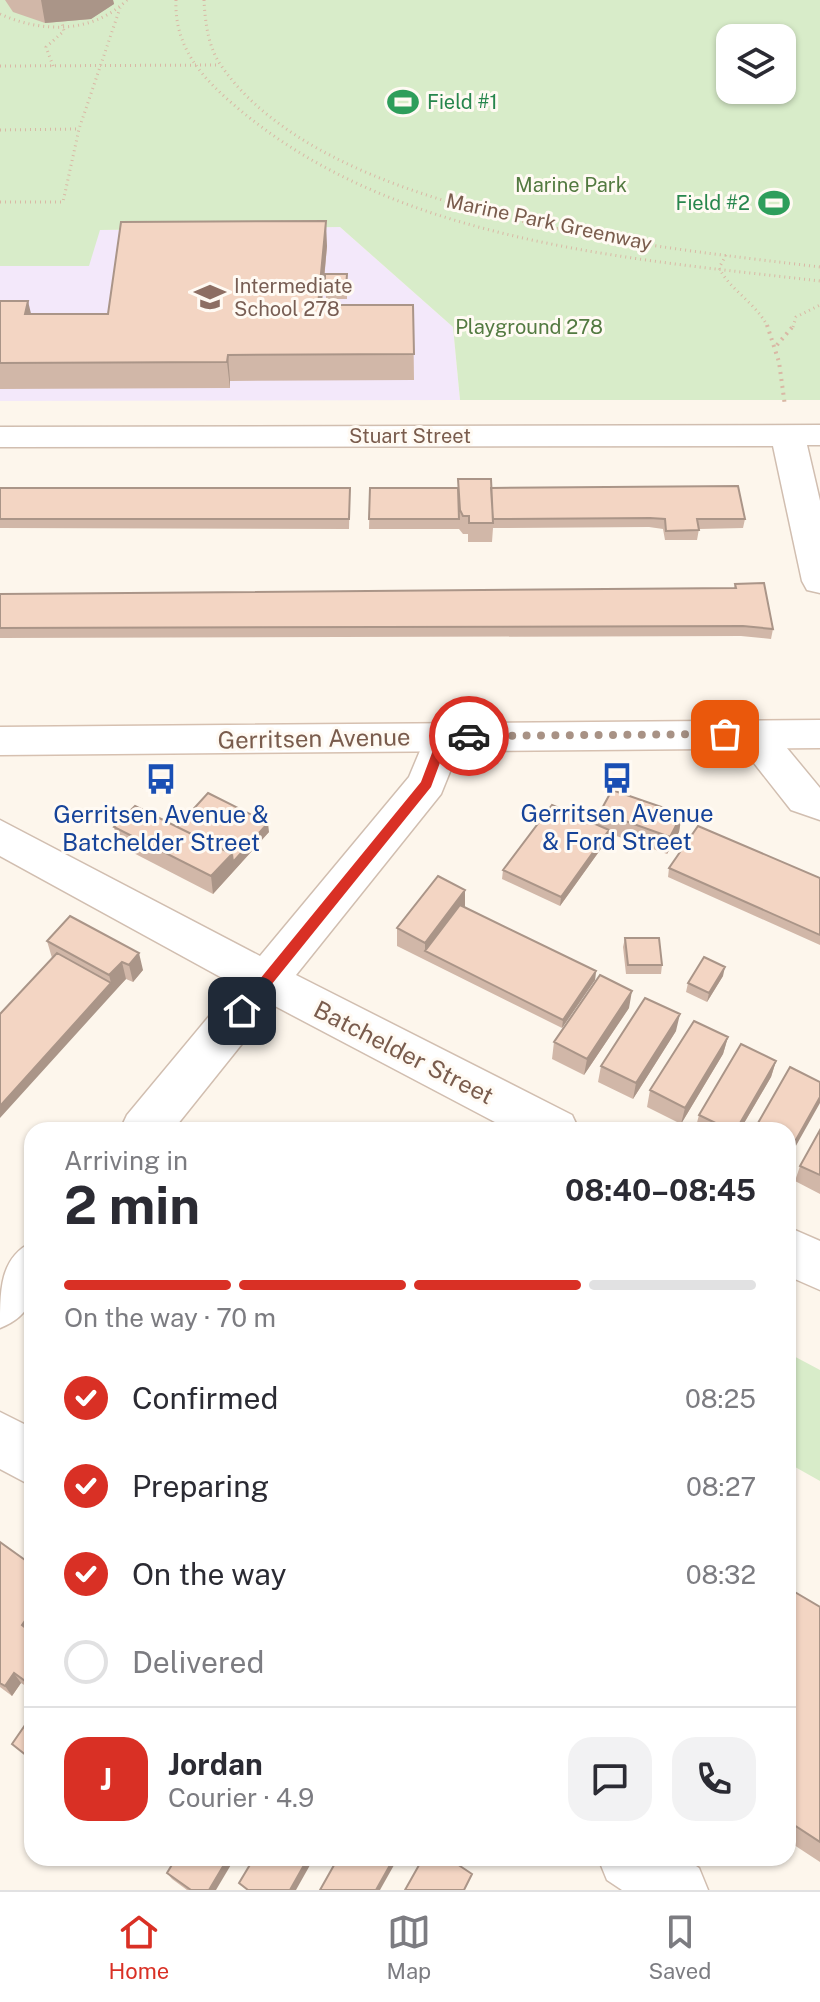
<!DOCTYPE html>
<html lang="en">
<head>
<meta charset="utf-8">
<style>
	body { margin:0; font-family:"Public Sans",sans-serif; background:#f2f2f3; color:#2b2b33; height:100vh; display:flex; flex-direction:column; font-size:30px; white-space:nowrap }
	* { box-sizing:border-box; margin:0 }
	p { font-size:26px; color:#7c7c81 }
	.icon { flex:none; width:44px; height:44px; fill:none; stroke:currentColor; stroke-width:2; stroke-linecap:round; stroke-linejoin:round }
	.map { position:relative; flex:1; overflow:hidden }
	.details { position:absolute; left:24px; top:1122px; width:772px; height:744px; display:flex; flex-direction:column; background:#fff; border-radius:24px; box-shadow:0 2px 6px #0004 }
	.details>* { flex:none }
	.buttons { position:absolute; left:716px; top:24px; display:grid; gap:16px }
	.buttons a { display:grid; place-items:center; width:80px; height:80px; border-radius:16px; background:#fff; box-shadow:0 2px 6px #0004; font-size:40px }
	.pin { position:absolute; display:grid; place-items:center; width:68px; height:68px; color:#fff; margin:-34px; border-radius:16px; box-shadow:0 4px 12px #0006 }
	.courier { position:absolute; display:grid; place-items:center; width:80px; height:80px; margin:-40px; border:6px solid #d93025; border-radius:50%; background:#fff; color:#222; box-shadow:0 2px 10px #0007 }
	.overview em { font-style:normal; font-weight:700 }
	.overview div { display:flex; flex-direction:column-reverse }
	.overview { display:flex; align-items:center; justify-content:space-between; height:136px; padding:0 40px }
	h1 { font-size:52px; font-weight:700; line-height:60px }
	.bar { display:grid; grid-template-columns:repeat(4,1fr); gap:12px 8px; align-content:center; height:96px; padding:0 40px }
	.bar i { height:10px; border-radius:6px; background:#e1e1e2 }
	.bar .active { background:#d93025 }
	.bar p { grid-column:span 4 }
	.line { display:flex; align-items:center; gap:20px; padding:0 40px; border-top:2px solid #e1e1e2 }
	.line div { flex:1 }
	.round { display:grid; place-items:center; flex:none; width:84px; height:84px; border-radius:24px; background:#f2f2f3 }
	ol { padding:0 40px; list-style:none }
	li { display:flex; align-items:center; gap:24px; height:88px }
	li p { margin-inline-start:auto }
	li .icon { padding:8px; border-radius:50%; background:#d93025; color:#fff; stroke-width:4 }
	li:last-child { color:#7c7c81 }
	li i { width:44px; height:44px; border:4px solid #e1e1e2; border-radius:50% }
	.tabs { display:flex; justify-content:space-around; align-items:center; height:112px; border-top:2px solid #e1e1e2; background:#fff; font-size:22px; color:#7c7c81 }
	.tabs a { display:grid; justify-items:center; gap:4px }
	.tabs .active { color:#d93025 }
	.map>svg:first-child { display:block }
	.education { fill:#f3e8fa }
	.green { fill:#d8ecc9; fill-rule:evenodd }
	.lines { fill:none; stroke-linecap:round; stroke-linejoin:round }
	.minor-casing { stroke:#d1beb0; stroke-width:3 }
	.secondary-casing { stroke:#d6c0b0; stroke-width:3 }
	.path-far1 { stroke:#d9b8a5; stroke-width:3; stroke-dasharray:1 4; stroke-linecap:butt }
	.path { stroke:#d9b8a5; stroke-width:4; stroke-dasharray:2 5; stroke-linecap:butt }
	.minor { fill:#fff; fill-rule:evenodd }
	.secondary { fill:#fff; fill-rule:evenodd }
	.wall { fill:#d1b7a8 }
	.shaded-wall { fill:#aa9588 }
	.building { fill:#f3d5c3; stroke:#aa9588; stroke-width:2 }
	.route { fill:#d93025 }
	.done { stroke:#a89285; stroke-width:8; stroke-dasharray:0 14.4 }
	.labels { text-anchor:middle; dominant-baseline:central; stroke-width:6; stroke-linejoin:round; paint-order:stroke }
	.far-leisure-label { font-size:20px; fill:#27864d; stroke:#fffaf3; text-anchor:start }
	.far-park-label { font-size:20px; fill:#537a41; stroke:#fffaf3 }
	.far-street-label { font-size:20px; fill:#7a5c4d; stroke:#fffaf3 }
	.far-education-label { font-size:20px; fill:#785e54; stroke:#fffaf3; text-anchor:start }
	.street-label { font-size:24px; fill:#7a5c4d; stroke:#fffaf3 }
	.transit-label { font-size:24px; fill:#164399; stroke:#fffaf3 }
</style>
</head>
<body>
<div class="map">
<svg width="820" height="1890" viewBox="0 0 820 1890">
	<rect width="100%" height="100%" fill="#fdf6ec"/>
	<path class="education" d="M340 227 453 327 460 400 0 401V266L99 230Z"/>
	<path class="green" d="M0 0H820V400H460L453 327 340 227 100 230 89 266H0ZM730 38H782V90H730Z
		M788 1353 820 1370V1481L788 1463Z"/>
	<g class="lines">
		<defs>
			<path id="minor" d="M820 425V445H807L820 501V593L807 590 802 581 773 446 0 447V427Z
				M753 720 767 724 820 788V820L791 810 739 744 733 734 739 724Z
				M444 723 458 727 464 737 441 794 296 975 572 1115 579 1130H510L273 1005 173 1130H120L127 1115 235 985 0 856V820L260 956 409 777 430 727Z
				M788 1227 820 1241V1290L788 1276Z
				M32 1242C32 1281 43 1311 0 1328 0 1289 0 1258 32 1242Z
				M0 1412 32 1428V1486L0 1469Z
				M598 1858H684L699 1868 708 1890H622L607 1880Z"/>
			<path id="secondary" d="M820 720V748L0 755V727Z"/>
		</defs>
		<use href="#minor" class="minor-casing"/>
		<use href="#secondary" class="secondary-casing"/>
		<path class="path-far1" d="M176 0C174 49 204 80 240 110 398 242 624 258 820 281
			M204 0C205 21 208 46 220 64 323 216 650 246 820 267
			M0 14C42 33 92 34 127 0
			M0 66 220 65
			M53 66 46 47 64 31 62 23
			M0 130 79 129
			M0 202H63L79 129 120 8
			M726 255 719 268C731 291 755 302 768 327
			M793 327 796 317 820 305"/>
		<path class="path" d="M767 325 779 362 785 406
			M777 345 794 325"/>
		<use href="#minor" class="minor"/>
		<use href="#secondary" class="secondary"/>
	</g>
	<path class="wall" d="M5 0H113L114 4 91 19 45 23 13 12Z
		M327 246 322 305H413L414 380 230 381V388L0 389V301L31 314H108Z
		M325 274H347V299H326Z
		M0 488H350L349 529 0 528Z
		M370 488H491L745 519 743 528 699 529 697 540H665L663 529 649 527 493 528 492 542H468V534H463L459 529H369Z
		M735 584 773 629 771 639 741 636 0 638V594L734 588Z
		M600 812 682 814 679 832 667 854 608 833V839L560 906 502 879 503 870 598 825Z
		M114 827H177L269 832 213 894 118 845Z
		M669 868 820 878V945L668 877Z
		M70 916 143 970 133 982 126 979 113 992 52 958 47 941Z
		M397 928 596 971 595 980 562 1028 397 946Z
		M625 938 662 965 661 974H626L623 947Z
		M723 976 707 1002 686 992 688 983Z
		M629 1008 584 1075 552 1059 554 1042Z
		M676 1031 633 1099 598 1082 601 1066Z
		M728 1037 723 1054 681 1124 647 1107 650 1090Z
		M776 1061 771 1077 740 1130H695L699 1115Z
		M820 1130V1194L795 1181 800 1166Z
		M0 1542 32 1565V1690L21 1683 12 1696 0 1687Z
		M788 1588 820 1607V1862L788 1841Z
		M167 1873 216 1890H187L172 1879Z"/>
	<path class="shaded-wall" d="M41 0H113L114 4 91 19 45 23Z
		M326 221 327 246 319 331 318 305Z
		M28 301 34 326 25 314Z
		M228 355 230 381V388L227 362Z
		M682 814 679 832 667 854 670 837Z
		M268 823 269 832 213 894 211 876 232 854Z
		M609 830 608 839 560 906 561 897Z
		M465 890V907L425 951V943Z
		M139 953 143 970 133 982 129 965Z
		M122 962 126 979 0 1118V1106L111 983 109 975Z
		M725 967 723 976 707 1002 709 993Z
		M596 971 595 980 562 1028 563 1020Z
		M632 991 629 1008 584 1075 587 1059Z
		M680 1014 676 1031 633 1099 636 1083Z
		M728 1037 723 1054 681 1124 685 1108Z
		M776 1061 771 1077 740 1130H736Z
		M820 1097V1103L788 1160V1154Z
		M27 1618 32 1626V1632L29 1636 22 1625Z
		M14 1673 21 1683 12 1696 5 1686Z
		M228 1858H235L216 1890H209Z
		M308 1858H314L296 1890H290Z
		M394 1858H398L380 1890H376Z"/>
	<path class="building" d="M326 221 318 305H413L414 354 228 355 227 362 0 363V301H28L25 314H108L121 222Z
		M325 274H347L346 289H325Z
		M458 479H491L493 523H469V516H463L460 510Z
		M738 486 745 519H697L699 530 666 531 665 519 650 518 493 519 491 488Z
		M0 488H350L349 519H0Z
		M370 488H458L459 519H369Z
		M764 583 773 629 743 626 0 628V594L736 588 735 584Z
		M612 790 682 814 670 837 600 812Z
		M208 793 268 823 233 862 232 854 177 827Z
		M552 805 609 830 561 897 503 870Z
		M135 806 232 854 211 876 114 827Z
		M698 826 820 878V935L669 868Z
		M438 876 465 890 425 943 397 928Z
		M460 905 596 971 563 1020 425 951Z
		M70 916 139 953 129 965 122 962 109 975 47 941Z
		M625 938H659L662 965H628Z
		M57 953 111 983 0 1106V1014Z
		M704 957 725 967 709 993 688 983Z
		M600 975 632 991 587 1059 554 1042Z
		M645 998 680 1014 636 1083 601 1066Z
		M694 1021 728 1037 685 1108 650 1090Z
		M741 1044 776 1061 736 1130H730L699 1115Z
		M790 1067 820 1082V1097L788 1154V1130H754Z
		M820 1130V1175L800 1166Z
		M0 1542 32 1565V1622L27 1618 22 1625 32 1633V1686L14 1673 5 1686 0 1683Z
		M788 1588 820 1607V1842L788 1821V1784L790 1778 788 1777Z
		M32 1715V1760L12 1744Z
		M176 1858H228L209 1890H191L167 1873Z
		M254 1858H308L290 1890H248L239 1883Z
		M338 1858H394L376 1890H320Z
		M423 1858H448L472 1874 464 1890H405Z"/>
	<path class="route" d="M444 732H469L475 736 469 741H448L431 787 247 1015H237V1007L421 782 438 737Z"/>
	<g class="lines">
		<path class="done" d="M469 736 725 734"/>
	</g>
	<defs>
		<symbol id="stadium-bare" viewBox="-9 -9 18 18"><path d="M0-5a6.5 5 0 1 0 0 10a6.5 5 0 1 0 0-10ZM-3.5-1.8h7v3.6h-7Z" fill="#2e9e5b" stroke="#fffaf3" stroke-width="2.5" paint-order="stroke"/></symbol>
		<symbol id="school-bare" viewBox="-9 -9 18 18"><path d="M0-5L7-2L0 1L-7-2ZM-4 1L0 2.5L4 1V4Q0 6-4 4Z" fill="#8d6e63" stroke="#fffaf3" stroke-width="2.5" paint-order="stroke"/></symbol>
		<symbol id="bus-bare" viewBox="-9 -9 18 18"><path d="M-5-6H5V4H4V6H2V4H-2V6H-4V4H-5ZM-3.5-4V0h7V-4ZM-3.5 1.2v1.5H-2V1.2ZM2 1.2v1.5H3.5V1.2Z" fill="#1a4fb4" stroke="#fffaf3" stroke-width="2.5" paint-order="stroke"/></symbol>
	</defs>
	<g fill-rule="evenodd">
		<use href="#stadium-bare" x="381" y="80" width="44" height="44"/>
		<use href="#stadium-bare" x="752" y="181" width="44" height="44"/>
		<use href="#school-bare" x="188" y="275" width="44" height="44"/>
		<use href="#bus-bare" x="595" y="756" width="44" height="44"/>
		<use href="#bus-bare" x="139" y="757" width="44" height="44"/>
	</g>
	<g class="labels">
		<g class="far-leisure-label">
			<text x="427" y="102">Field #1</text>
			<text x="750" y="203" text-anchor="end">Field #2</text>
		</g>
		<g class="far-park-label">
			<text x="571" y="185">Marine Park</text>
			<text x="529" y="327">Playground 278</text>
		</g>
		<g class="far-street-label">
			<text transform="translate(549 222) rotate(12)">Marine Park Greenway</text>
			<text x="410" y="436">Stuart Street</text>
		</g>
		<g class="far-education-label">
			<text x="234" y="286">Intermediate<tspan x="234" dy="23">School 278</tspan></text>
		</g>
		<g class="street-label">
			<text transform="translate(314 738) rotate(-1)">Gerritsen Avenue</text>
			<text transform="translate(404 1052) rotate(27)">Batchelder Street</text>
		</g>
		<g class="transit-label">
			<text x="617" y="813">Gerritsen Avenue<tspan x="617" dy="28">&amp; Ford Street</tspan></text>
			<text x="161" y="814">Gerritsen Avenue &amp;<tspan x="161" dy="28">Batchelder Street</tspan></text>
		</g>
	</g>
</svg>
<div class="buttons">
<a><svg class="icon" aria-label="layers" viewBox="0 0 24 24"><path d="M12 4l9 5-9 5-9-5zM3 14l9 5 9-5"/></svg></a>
</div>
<div class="pin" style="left:725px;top:734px;background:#ea580c"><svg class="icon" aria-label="bag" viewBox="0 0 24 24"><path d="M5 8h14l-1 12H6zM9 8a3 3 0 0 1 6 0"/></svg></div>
<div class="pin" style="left:242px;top:1011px;background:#1f2937"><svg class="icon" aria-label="home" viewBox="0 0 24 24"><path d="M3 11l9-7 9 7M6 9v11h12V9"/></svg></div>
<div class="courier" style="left:469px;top:736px"><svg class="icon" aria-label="car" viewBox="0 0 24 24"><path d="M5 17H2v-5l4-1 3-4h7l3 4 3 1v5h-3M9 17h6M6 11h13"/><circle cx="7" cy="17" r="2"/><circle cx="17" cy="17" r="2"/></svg></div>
<section class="details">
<div class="overview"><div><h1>2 min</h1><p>Arriving in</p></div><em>08:40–08:45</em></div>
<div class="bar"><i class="active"></i><i class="active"></i><i class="active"></i><i></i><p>On the way · 70 m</p></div>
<ol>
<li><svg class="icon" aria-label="check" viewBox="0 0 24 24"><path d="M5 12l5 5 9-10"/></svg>Confirmed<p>08:25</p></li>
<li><svg class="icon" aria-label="check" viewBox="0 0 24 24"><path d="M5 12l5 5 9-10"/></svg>Preparing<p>08:27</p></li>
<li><svg class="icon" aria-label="check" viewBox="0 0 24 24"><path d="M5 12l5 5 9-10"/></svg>On the way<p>08:32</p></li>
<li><i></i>Delivered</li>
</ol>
<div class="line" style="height:144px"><b class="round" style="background:#d93025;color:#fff">J</b><div><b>Jordan</b><p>Courier · 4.9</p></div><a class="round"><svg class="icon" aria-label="chat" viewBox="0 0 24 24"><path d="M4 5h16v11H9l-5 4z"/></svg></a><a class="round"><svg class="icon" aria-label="phone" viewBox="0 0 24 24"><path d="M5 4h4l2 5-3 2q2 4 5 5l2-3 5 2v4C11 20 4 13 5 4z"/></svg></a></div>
</section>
</div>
<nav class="tabs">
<a class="active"><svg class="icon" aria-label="home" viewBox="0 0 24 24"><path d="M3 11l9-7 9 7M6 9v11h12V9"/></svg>Home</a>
<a><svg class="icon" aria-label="map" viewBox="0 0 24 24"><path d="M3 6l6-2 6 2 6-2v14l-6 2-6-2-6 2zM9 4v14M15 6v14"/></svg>Map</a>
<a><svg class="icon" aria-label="saved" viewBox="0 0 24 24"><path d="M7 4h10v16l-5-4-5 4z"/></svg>Saved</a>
</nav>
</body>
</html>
